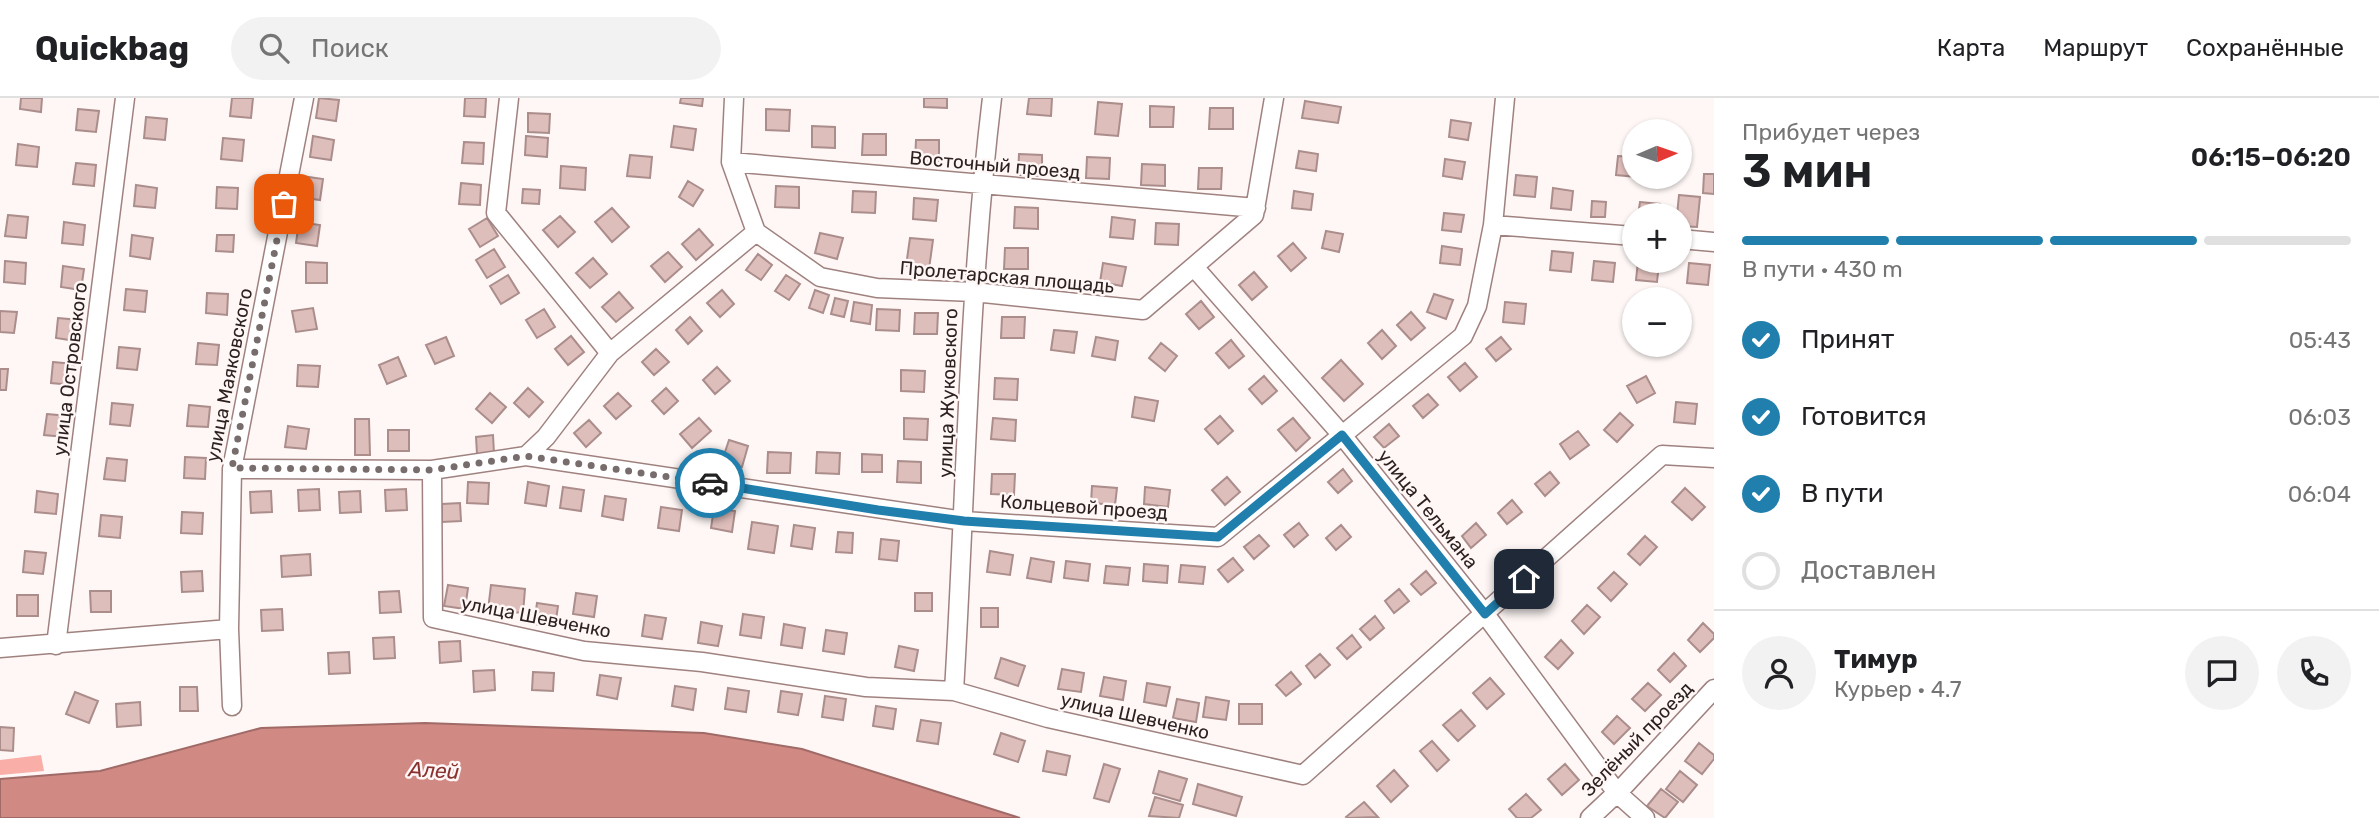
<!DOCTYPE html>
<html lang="ru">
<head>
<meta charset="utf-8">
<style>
	body { margin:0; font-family:Rubik,sans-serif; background:#f2f2f2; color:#202124; height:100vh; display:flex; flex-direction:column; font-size:26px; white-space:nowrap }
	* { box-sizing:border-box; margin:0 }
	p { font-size:23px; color:#757577 }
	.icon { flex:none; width:38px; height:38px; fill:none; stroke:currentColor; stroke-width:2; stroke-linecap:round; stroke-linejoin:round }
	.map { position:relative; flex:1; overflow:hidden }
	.drawer { display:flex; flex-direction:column; background:#fff; width:665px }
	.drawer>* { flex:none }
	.needle { width:46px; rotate:88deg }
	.fabs { position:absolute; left:1622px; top:21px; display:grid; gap:14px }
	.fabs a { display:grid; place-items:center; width:70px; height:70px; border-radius:50%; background:#fff; box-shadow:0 2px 5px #0004; font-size:35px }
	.pin { position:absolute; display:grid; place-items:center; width:60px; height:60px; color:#fff; margin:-30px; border-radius:14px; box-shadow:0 4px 10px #0006 }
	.courier { position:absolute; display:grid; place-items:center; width:70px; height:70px; margin:-35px; border:5px solid #207fac; border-radius:50%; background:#fff; color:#222; box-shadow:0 2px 9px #0007 }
	.head em { font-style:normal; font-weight:600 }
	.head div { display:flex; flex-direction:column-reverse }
	.head { display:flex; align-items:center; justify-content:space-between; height:119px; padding:0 28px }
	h1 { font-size:46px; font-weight:600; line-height:52px }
	.bar { display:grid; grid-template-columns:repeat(4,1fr); gap:10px 7px; align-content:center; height:84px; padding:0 28px }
	.bar i { height:9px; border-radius:5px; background:#e0e0e0 }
	.bar .active { background:#207fac }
	.bar p { grid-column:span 4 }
	.line { display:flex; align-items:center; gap:18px; padding:0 28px; border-top:2px solid #e0e0e0 }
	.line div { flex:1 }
	.round { display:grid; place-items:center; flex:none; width:74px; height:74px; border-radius:37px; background:#f2f2f2 }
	ol { padding:0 28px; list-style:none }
	li { display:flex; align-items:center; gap:21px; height:77px }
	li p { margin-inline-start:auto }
	li .icon { padding:7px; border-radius:50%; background:#207fac; color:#fff; stroke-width:4 }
	li:last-child { color:#757577 }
	li i { width:38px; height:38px; border:4px solid #e0e0e0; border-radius:50% }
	header { display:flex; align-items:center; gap:42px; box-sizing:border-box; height:98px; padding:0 35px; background:#fff; border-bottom:2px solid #e0e0e0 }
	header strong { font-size:33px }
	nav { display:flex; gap:38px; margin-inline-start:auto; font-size:24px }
	.search { width:490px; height:63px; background:#f2f2f2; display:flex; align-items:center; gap:18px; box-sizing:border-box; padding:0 24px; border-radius:38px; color:#757577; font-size:26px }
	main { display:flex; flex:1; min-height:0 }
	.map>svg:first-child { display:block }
	.forest { fill:#f9aea8 }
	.water { fill:#d18984; stroke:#a06a66; stroke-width:2 }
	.building { fill:#debebb; stroke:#ab8d8b; stroke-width:2 }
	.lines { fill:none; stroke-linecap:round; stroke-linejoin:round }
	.minor-casing { stroke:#9f827f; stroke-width:21 }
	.minor { stroke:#fff; stroke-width:18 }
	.done { stroke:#776d6c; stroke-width:7; stroke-dasharray:0 12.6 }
	.route { stroke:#207fac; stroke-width:9 }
	.labels { text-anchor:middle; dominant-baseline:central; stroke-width:5; stroke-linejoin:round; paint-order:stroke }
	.street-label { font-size:19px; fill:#2e2221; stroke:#fef7f6 }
	.water-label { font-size:21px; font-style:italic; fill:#88312f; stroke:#fef7f6 }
</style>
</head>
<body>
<header>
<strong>Quickbag</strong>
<div class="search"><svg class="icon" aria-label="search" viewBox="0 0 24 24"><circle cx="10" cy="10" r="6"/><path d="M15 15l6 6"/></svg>Поиск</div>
<nav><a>Карта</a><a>Маршрут</a><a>Сохранённые</a></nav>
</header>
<main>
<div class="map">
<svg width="1714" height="720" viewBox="0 0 1714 720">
	<rect width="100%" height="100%" fill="#fef7f6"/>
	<path class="forest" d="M41 657 44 673 0 677V662Z"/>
	<path class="water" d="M425 625 704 635 802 651 1020 720H0V681L100 673 261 630Z"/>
	<path class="building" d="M21 0H42L41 14 20 11Z
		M232 0H253L251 20 230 18Z
		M319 0 339 2 336 23 316 20Z
		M465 0H486L485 19 464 18Z
		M681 0H703L702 8 680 5Z
		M924 0H947V10L924 9Z
		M1029 0H1052L1051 18 1027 16Z
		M1305 3 1341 9 1338 25 1302 20Z
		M1098 4 1122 6 1118 38 1095 36Z
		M1150 8 1174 9 1173 29H1150Z
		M1210 10H1233V31H1209Z
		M78 11 99 13 96 34 76 32Z
		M766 11 790 12 789 33 766 32Z
		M528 15 550 16 549 35 528 34Z
		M146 19 167 21 165 42 144 40Z
		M1451 22 1471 25 1468 42 1449 39Z
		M674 28 696 31 693 52 671 49Z
		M812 28 835 29V50L812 49Z
		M863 36H886V57H862Z
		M313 38 334 42 331 62 310 59Z
		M526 38 548 40 547 59 525 57Z
		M223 40 244 42 242 63 221 61Z
		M916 42H939V63H915Z
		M464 44 484 45 483 66 462 65Z
		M18 46 39 49 37 69 16 67Z
		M1299 53 1318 56 1316 73 1296 70Z
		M1019 56 1042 57V78L1018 77Z
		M630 57 652 59 650 80 627 78Z
		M1618 58 1634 59V79H1637L1616 77Z
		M1087 59 1110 60 1109 81 1086 80Z
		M1445 61 1465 64 1462 81 1443 78Z
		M76 65 96 67 94 88 73 86Z
		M1142 66 1165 67V88L1141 87Z
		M561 68 586 70 585 92 560 90Z
		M1199 70H1222L1221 91H1198Z
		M1704 76H1714V96L1703 95Z
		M1516 77 1537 79 1535 99 1514 97Z
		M302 78 323 81 320 102 299 99Z
		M688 83 703 92 693 108 679 99Z
		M461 85 481 87 480 107 459 106Z
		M136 87 157 90 155 110 134 108Z
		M776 88 799 89V110L775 109Z
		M217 89 238 90 237 111 216 110Z
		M1553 90 1573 93 1571 112 1551 110Z
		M523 91 540 92 539 106 522 105Z
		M853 93 876 94 875 115 852 114Z
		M1294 93 1313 96 1311 112 1292 110Z
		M1679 97 1700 99 1697 129 1680 128V117H1677Z
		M914 100 938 102 936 123 913 121Z
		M1592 103 1606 104 1605 119H1591Z
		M1640 104 1660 106 1659 117H1638Z
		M1015 109 1038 110V131L1014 130Z
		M612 110 629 129 612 144 595 124Z
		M1444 115 1464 117 1461 134 1442 132Z
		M8 117 28 119 26 140 5 138Z
		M560 118 575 134 558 149 543 132Z
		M1112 119 1135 122 1133 141 1110 139Z
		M487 120 498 138 480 149 469 131Z
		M64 124 85 127 83 147 62 145Z
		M299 124 320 127 317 148 296 145Z
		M1156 125 1179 126 1178 147 1155 146Z
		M699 131 713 147 696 162 682 146Z
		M1326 133 1343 136 1339 154 1322 150Z
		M820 135 843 140 837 161 815 155Z
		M132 137 153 140 150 161 130 158Z
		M217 137H234L233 154 216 153Z
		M910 140 933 142 929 171 906 168Z
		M1293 145 1306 160 1291 173 1278 158Z
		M1442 148 1462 151 1460 167 1440 165Z
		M1005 150H1028V171H1004Z
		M494 151 505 169 487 180 476 162Z
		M1552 153 1573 155 1571 174 1550 172Z
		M668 154 682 169 665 184 651 168Z
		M758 156 772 167 761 182 746 172Z
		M593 160 607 176 590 190 576 175Z
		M5 163 26 165 25 186 4 184Z
		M1594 163 1615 165 1613 184 1592 182Z
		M1638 163 1659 165 1657 184 1636 182Z
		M306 164 327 165V185H306Z
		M1103 165 1126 169 1122 188 1100 184Z
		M1689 165 1710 167 1708 187 1687 185Z
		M63 168 84 171 81 192 61 189Z
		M1254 174 1267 189 1252 202 1239 187Z
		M508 177 519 195 501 206 490 188Z
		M786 177 800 186 789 202 775 193Z
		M126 191 147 193 145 214 124 212Z
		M722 192 734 206 720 219 707 205Z
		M815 192 829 197 823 215 809 210Z
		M619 194 633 210 616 224 602 209Z
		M207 195 228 196 227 217 206 215Z
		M1434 196 1453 202 1446 221 1427 214Z
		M835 200 848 203 844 219 831 216Z
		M1201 203 1214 219 1199 231 1186 216Z
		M854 204 872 207 870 226 851 223Z
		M1505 204 1526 206 1524 226 1503 224Z
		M313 210 317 231 296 234 292 213Z
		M544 211 555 229 537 240 526 222Z
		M877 211 900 212 899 233 876 232Z
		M0 213 17 214 14 235 0 234Z
		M1411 214 1425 230 1411 242 1397 227Z
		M915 215H938L937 236H914Z
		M690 219 702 233 688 246 676 232Z
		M1002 219H1025L1024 240H1001Z
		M58 220 79 222 76 243 56 240Z
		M1054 232 1077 234 1074 255 1051 252Z
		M1382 232 1396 248 1382 261 1368 245Z
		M571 238 584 254 568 267 555 251Z
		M446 239 454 258 435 266 426 247Z
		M1096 239 1118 243 1115 262 1092 258Z
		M1501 239 1511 251 1496 263 1486 251Z
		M1231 242 1244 258 1229 270 1216 255Z
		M198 245 219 247 217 267 196 266Z
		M1161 245 1177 258 1165 273 1149 260Z
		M119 249 140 251 137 272 117 270Z
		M656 251 669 264 654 277 642 264Z
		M398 259 406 278 387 286 379 267Z
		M1341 262 1363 286 1344 303 1322 280Z
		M53 264 74 266 72 287 51 285Z
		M1465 265 1477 279 1460 293 1448 279Z
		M298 267 320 268 318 289 297 288Z
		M717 269 730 283 715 296 703 282Z
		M0 271H8L6 292H0Z
		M901 272 925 273 924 294 901 293Z
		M1264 278 1277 293 1262 306 1249 291Z
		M1646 278 1655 295 1637 305 1627 288Z
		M995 280 1018 281 1017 302 994 301Z
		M528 290 543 304 529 319 514 305Z
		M666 290 678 303 664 316 652 303Z
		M490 295 506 309 492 325 476 311Z
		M618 295 631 308 616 321 604 308Z
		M1428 296 1438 307 1423 320 1413 308Z
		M1135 299 1158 303 1154 323 1132 319Z
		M1676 304 1697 306 1695 326 1674 324Z
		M112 305 133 307 130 328 110 326Z
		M189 307 210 309 208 329 187 328Z
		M1620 315 1633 327 1617 344 1604 332Z
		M47 316 68 318 65 339 44 337Z
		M1220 318 1233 333 1218 346 1205 331Z
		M699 320 711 333 692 350 680 336Z
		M904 320 928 321 927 342 904 341Z
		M993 320 1016 322 1015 343 991 341Z
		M1293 320 1310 340 1296 353 1278 332Z
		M355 321H369L370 357H355Z
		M589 322 601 335 586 349 574 335Z
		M1389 326 1399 338 1384 350 1374 339Z
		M288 328 309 331 306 351 285 349Z
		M388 332H409V353H388Z
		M1578 333 1589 347 1570 361 1560 346Z
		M493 337 494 355 477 356 476 339Z
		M729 342 748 348 742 369 722 363Z
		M768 354 791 355 790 375H767Z
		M817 354 840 355 839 376 816 375Z
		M862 356 882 357V374H862Z
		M185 359 206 360 205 381 184 380Z
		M107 360 127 362 125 383 104 381Z
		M898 363 921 364V385L897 384Z
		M1343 371 1352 383 1338 395 1328 384Z
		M1550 374 1559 385 1545 398 1535 386Z
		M992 376H1015L1014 397 991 396Z
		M1227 379 1240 394 1225 407 1212 392Z
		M468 384 489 385 488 406 467 405Z
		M528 384 549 388 546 408 525 405Z
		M1092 388 1117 390 1115 407 1091 405Z
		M563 389 584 392 581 413 560 410Z
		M1145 389 1170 392 1168 409 1144 406Z
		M1685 390 1705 409 1692 422 1672 404Z
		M319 391 320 412 299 413 298 392Z
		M406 391 407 412 386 413 385 392Z
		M37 393 58 396 56 416 35 414Z
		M271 393 272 414 251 415 250 394Z
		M360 393 361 414 340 415 339 394Z
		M605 398 626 401 623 422 602 418Z
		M1512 402 1522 414 1507 426 1498 415Z
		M460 405 461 423 442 424V406Z
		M661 409 682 412 679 433 658 430Z
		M714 410 735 413 732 434 711 430Z
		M182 414 203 415 202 436 181 435Z
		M101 417 122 419 120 440 99 438Z
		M752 424 778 428 774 455 748 451Z
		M1299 425 1308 437 1294 449 1284 437Z
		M1476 425 1486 437 1471 450 1462 438Z
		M794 427 815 430 812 451 791 448Z
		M1341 427 1351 439 1336 452 1326 440Z
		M838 434 853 435 852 455 836 454Z
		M1259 437 1269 448 1254 461 1244 449Z
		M1645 438 1657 449 1640 467 1628 456Z
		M881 441 899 443 897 463 879 461Z
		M25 453 46 455 43 476 23 474Z
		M990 453 1013 457 1010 477 987 474Z
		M310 456 311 477 282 479 281 458Z
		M1031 460 1054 464 1051 484 1027 480Z
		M1233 460 1243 472 1228 484 1218 472Z
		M1066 463 1090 466 1088 483 1064 480Z
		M1144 466 1168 468 1167 485 1143 483Z
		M1181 467 1205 469 1203 486 1179 484Z
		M1106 468 1130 470 1128 487 1104 485Z
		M202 473 203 493 182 494 181 474Z
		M1426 473 1436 485 1421 497 1411 486Z
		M1614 474 1627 486 1611 503 1598 490Z
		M448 487 468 490 465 511 444 508Z
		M491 487 525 491 523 515 488 512Z
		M1399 491 1409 503 1394 515 1385 503Z
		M90 493H111V514H91Z
		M399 493 401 514 380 515 379 494Z
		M576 495 597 498 594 519 573 516Z
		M915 495H932V513H915Z
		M17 497H38V518H17Z
		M537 505 558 508 555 529 534 526Z
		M1587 507 1600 519 1584 536 1572 523Z
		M981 510H998V529H981Z
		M282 511 283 532 262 533 261 512Z
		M743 516 764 519 761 540 740 537Z
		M645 517 666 520 662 541 642 538Z
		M1375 518 1384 530 1370 542 1360 531Z
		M701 524 722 528 718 548 698 545Z
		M1703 525 1714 536V540L1700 554 1688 542Z
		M784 526 805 530 802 550 781 547Z
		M826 532 847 535 844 556 823 553Z
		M1352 537 1361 549 1347 561 1337 550Z
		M394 539 395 560 374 561 373 540Z
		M1561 542 1573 555 1558 571 1545 559Z
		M460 543 461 563 440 565 439 544Z
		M899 548 918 552 914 573 895 569Z
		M349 554 350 575 329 576 328 555Z
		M1674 555 1686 568 1670 584 1658 572Z
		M1320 556 1330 567 1315 580 1306 568Z
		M1001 560 1025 568 1018 588 995 580Z
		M1062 571 1084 575 1081 594 1058 591Z
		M494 572 495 592 474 594 473 573Z
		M533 574 554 575 553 593 532 592Z
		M1291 574 1301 586 1286 598 1276 587Z
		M600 577 621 580 617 601 597 597Z
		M1104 579 1126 583 1123 602 1100 598Z
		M1490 580 1504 596 1487 611 1473 595Z
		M1147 585 1170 589 1166 608 1144 604Z
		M1648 585 1661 597 1645 613 1632 601Z
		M675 588 696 591 693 612 672 608Z
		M180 589H197L198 613H180Z
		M728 590 749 593 746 614 725 611Z
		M781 593 802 596 798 617 778 614Z
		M75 594 98 603 89 625 66 616Z
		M825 598 846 601 843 622 822 619Z
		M1206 599 1229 603 1226 622 1203 619Z
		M1177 601 1199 605 1196 624 1173 620Z
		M140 604 141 627 117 629 116 606Z
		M1239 606H1262V626H1239Z
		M876 608 896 611 893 631 873 628Z
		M1461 612 1475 628 1458 643 1443 627Z
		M1617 618 1630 630 1614 646 1602 634Z
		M921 622 941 625 938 646 917 643Z
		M0 629 14 630 13 653 0 652Z
		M1001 635 1025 643 1018 664 994 656Z
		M1432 643 1449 662 1437 673 1420 653Z
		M1699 645 1714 657V661L1702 676 1685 663Z
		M1047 653 1070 658 1066 677 1043 673Z
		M1104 666 1120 671 1109 704 1094 700Z
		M1565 666 1579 682 1562 697 1548 681Z
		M1394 672 1408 688 1391 704 1377 688Z
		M1159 673 1187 681 1180 703 1153 695Z
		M1680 673 1697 687 1683 704 1666 691Z
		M1198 686 1242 699 1236 718 1193 706Z
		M1661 691 1678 704 1665 720 1647 708Z
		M1526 696 1541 712 1531 720H1517L1509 711Z
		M1155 699 1183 707 1179 720 1149 718Z
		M1364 704 1378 719 1347 720 1346 719Z"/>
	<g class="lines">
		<defs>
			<path id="minor" d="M509 0 496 115 610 255
				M734 0 731 64 756 134 820 179 877 190 974 194 1143 212 1254 117 1274 0
				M1505 0 1493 127 1477 208 1463 238 1218 439 964 423 526 358 432 372 433 520 584 553 702 564 866 589 954 593 1048 620 1303 677 1662 357 1714 360
				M731 64 1256 110
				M1493 127 1634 138
				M1680 141 1714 144
				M1194 169 1342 337 1485 516 1617 695 1645 720
				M526 358 546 339 610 255 756 134
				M232 371 432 372
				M56 547 125 0
				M0 550 229 531
				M954 593C966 395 968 197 992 0
				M232 608 229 531 232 371 304 0
				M1590 720 1623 689 1714 591"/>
		</defs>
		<use href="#minor" class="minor-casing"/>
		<use href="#minor" class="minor"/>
	</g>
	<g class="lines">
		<path class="done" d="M284 106 232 370 432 372 526 358 710 385"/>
		<path class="route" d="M710 385 878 412 964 423 1218 439 1342 337 1485 516 1524 481"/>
	</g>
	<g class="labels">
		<g class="street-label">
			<text transform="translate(995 67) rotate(5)">Восточный проезд</text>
			<text transform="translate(1007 179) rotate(5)">Пролетарская площадь</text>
			<text transform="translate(70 271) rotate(-83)">улица Островского</text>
			<text transform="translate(229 277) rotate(-79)">улица Маяковского</text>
			<text transform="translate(948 295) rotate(-88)">улица Жуковского</text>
			<text transform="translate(1084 409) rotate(4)">Кольцевой проезд</text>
			<text transform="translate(1428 411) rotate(51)">улица Тельмана</text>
			<text transform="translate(536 519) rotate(11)">улица Шевченко</text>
			<text transform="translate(1135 618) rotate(13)">улица Шевченко</text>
			<text transform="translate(1637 641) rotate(-46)">Зелёный проезд</text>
		</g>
		<g class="water-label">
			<text transform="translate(434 672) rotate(3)">Алей</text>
		</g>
	</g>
</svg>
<div class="fabs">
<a><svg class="needle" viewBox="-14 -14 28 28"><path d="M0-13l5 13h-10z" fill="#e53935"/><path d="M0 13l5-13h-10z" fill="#757577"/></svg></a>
<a>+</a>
<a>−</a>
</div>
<div class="pin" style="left:284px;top:106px;background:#ea580c"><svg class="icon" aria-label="bag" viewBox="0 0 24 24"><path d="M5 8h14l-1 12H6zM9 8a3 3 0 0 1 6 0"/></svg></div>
<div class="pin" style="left:1524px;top:481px;background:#1f2937"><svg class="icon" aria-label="home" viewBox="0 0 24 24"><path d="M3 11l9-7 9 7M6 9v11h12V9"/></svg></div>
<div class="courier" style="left:710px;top:385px"><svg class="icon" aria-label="car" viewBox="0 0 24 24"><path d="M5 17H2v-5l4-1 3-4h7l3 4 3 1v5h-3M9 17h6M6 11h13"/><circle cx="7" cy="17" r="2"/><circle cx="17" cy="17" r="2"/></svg></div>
</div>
<section class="drawer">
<div class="head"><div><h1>3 мин</h1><p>Прибудет через</p></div><em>06:15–06:20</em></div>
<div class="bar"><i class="active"></i><i class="active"></i><i class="active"></i><i></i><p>В пути · 430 m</p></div>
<ol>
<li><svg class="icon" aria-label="check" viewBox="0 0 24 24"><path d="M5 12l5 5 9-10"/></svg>Принят<p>05:43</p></li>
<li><svg class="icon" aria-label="check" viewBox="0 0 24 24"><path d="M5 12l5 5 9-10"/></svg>Готовится<p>06:03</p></li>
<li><svg class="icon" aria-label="check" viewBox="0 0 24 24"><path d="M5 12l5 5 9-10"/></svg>В пути<p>06:04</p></li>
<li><i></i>Доставлен</li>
</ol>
<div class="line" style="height:126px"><a class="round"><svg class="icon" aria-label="person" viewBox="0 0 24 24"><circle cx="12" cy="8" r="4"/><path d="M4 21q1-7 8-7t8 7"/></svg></a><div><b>Тимур</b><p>Курьер · 4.7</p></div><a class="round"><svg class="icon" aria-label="chat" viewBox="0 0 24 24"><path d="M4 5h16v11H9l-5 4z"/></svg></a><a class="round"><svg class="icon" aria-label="phone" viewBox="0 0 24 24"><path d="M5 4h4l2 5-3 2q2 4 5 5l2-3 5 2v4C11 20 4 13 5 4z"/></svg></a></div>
</section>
</main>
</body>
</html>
